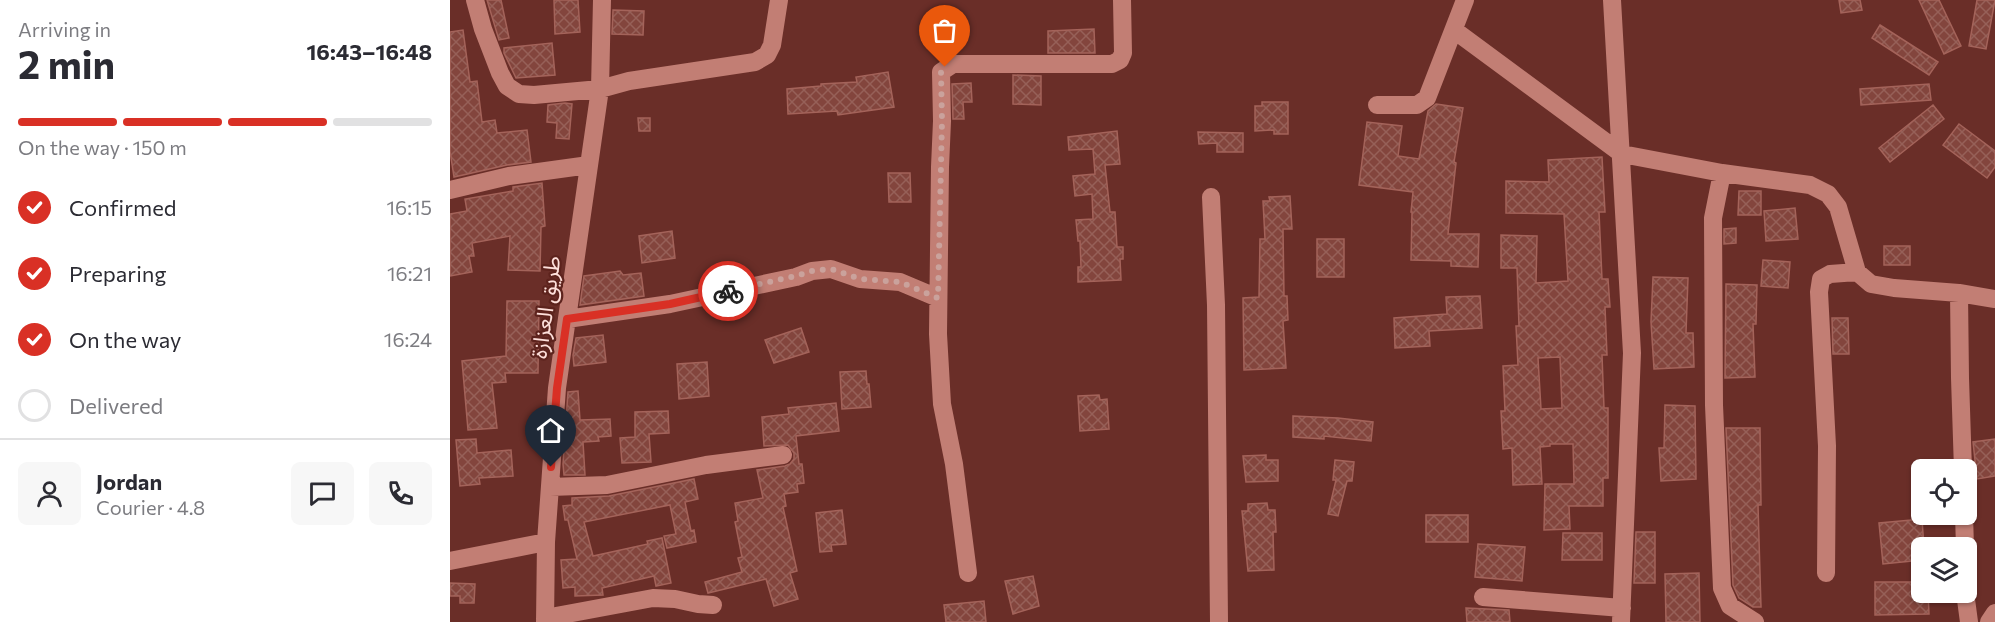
<!DOCTYPE html>
<html lang="en">
<head>
<meta charset="utf-8">
<style>
	body { margin:0; font-family:Commissioner,"Noto Sans Arabic",sans-serif; background:#f7f7f7; color:#2b2b33; height:100vh; display:flex; flex-direction:column; font-size:22px; white-space:nowrap }
	* { box-sizing:border-box; margin:0 }
	p { font-size:20px; color:#7c7c81 }
	.icon { flex:none; width:33px; height:33px; fill:none; stroke:currentColor; stroke-width:2; stroke-linecap:round; stroke-linejoin:round }
	.map { position:relative; flex:1; overflow:hidden }
	.side { display:flex; flex-direction:column; background:#fff; width:450px }
	.side>* { flex:none }
	.controls { position:absolute; left:1461px; top:459px; display:grid; gap:12px }
	.controls a { display:grid; place-items:center; width:66px; height:66px; border-radius:9px; background:#fff; box-shadow:0 2px 4px #0004; font-size:30px }
	.pin { position:absolute; display:grid; place-items:center; width:51px; height:51px; color:#fff; margin:-62px -26px; border-radius:50% 50% 50% 0; rotate:-45deg; box-shadow:0 0 6px #0007 }
	.pin .icon { rotate:45deg }
	.courier { position:absolute; display:grid; place-items:center; width:60px; height:60px; margin:-30px; border:4px solid #d93025; border-radius:50%; background:#fff; color:#222; box-shadow:0 2px 8px #0007 }
	.overview em { font-style:normal; font-weight:700 }
	.overview div { display:flex; flex-direction:column-reverse }
	.overview { display:flex; align-items:center; justify-content:space-between; height:102px; padding:0 18px }
	h1 { font-size:39px; font-weight:700; line-height:45px }
	.bar { display:grid; grid-template-columns:repeat(4,1fr); gap:9px 6px; align-content:center; height:72px; padding:0 18px }
	.bar i { height:8px; border-radius:4px; background:#e1e1e2 }
	.bar .current { background:#d93025 }
	.bar p { grid-column:span 4 }
	.line { display:flex; align-items:center; gap:15px; padding:0 18px; border-top:2px solid #e1e1e2 }
	.line div { flex:1 }
	.round { display:grid; place-items:center; flex:none; width:63px; height:63px; border-radius:9px; background:#f7f7f7 }
	ol { padding:0 18px; list-style:none }
	li { display:flex; align-items:center; gap:18px; height:66px }
	li p { margin-inline-start:auto }
	li .icon { padding:6px; border-radius:50%; background:#d93025; color:#fff; stroke-width:4 }
	li:last-child { color:#7c7c81 }
	li i { width:33px; height:33px; border:3px solid #e1e1e2; border-radius:50% }
	main { display:flex; flex:1; min-height:0 }
	.map>svg:first-child { display:block }
	.building { fill:url(#building-cross-hatch); stroke:#a4635a; stroke-width:1.5; fill-rule:evenodd }
	.lines { fill:none; stroke-linecap:round; stroke-linejoin:round }
	.minor { stroke:#c27e74; stroke-width:18 }
	.done { stroke:#caa29c; stroke-width:6; stroke-dasharray:0 10.8 }
	.route { stroke:#d93025; stroke-width:8 }
	.labels { text-anchor:middle; dominant-baseline:central; stroke-width:4.5; stroke-linejoin:round; paint-order:stroke }
	.street-label { font-size:22px; fill:#fee0db; stroke:#5d231d }
</style>
</head>
<body>
<main>
<section class="side">
<div class="overview"><div><h1>2 min</h1><p>Arriving in</p></div><em>16:43–16:48</em></div>
<div class="bar"><i class="current"></i><i class="current"></i><i class="current"></i><i></i><p>On the way · 150 m</p></div>
<ol>
<li><svg class="icon" aria-label="check" viewBox="0 0 24 24"><path d="M5 12l5 5 9-10"/></svg>Confirmed<p>16:15</p></li>
<li><svg class="icon" aria-label="check" viewBox="0 0 24 24"><path d="M5 12l5 5 9-10"/></svg>Preparing<p>16:21</p></li>
<li><svg class="icon" aria-label="check" viewBox="0 0 24 24"><path d="M5 12l5 5 9-10"/></svg>On the way<p>16:24</p></li>
<li><i></i>Delivered</li>
</ol>
<div class="line" style="height:108px"><a class="round"><svg class="icon" aria-label="person" viewBox="0 0 24 24"><circle cx="12" cy="8" r="4"/><path d="M4 21q1-7 8-7t8 7"/></svg></a><div><b>Jordan</b><p>Courier · 4.8</p></div><a class="round"><svg class="icon" aria-label="chat" viewBox="0 0 24 24"><path d="M4 5h16v11H9l-5 4z"/></svg></a><a class="round"><svg class="icon" aria-label="phone" viewBox="0 0 24 24"><path d="M5 4h4l2 5-3 2q2 4 5 5l2-3 5 2v4C11 20 4 13 5 4z"/></svg></a></div>
</section>
<div class="map">
<svg width="1545" height="622" viewBox="0 0 1545 622">
	<defs>
		<pattern id="building-cross-hatch" width="8" height="8" patternUnits="userSpaceOnUse" patternTransform="scale(1.5)"><rect width="8" height="8" fill="#83453d"/><path d="M0 0l8 8M0 8l8-8" fill="none" stroke="#966058"/></pattern>
	</defs>
	<rect width="100%" height="100%" fill="#6a2e28"/>
	<path class="building" d="M37 0H51L59 38 49 40Z
		M104 0H128L130 32 105 34Z
		M1389 0H1410L1412 10 1391 13Z
		M1469 0H1489L1511 46 1494 54Z
		M1527 0H1545L1536 49 1519 46Z
		M163 10 194 11 193 35 162 34Z
		M1430 25 1488 62 1479 75 1422 38Z
		M644 29 645 53H598V31Z
		M13 30 20 82 27 81 32 122 45 120 47 133 77 130 81 162 57 165 4 177 0 151V32Z
		M102 43 105 75 66 78 54 53V48Z
		M438 72 444 107 388 115 387 111 338 114 337 89 371 86V84L407 82 406 77Z
		M563 75 591 76V105L563 104Z
		M521 83 522 102H513L514 119H503L502 84Z
		M1479 84 1481 100 1411 105 1410 89Z
		M812 102H838V134H824V130L805 131V106H812Z
		M115 103 122 104 119 139 106 138 107 123 97 122 98 105Z
		M986 104 1013 108 1004 162 1006 163 998 234H1029L1028 267 1001 266V261L961 260 962 212H961L963 192 909 185 917 122 952 126 948 156 969 159 978 111Z
		M1483 105 1494 119 1440 162 1429 148Z
		M188 118H200V131H189Z
		M1509 124 1545 151V167L1537 178 1493 145Z
		M667 131 670 164 655 165 660 212H665L667 247H673V259H670L671 280 628 282V267H631L630 241H628L626 220 643 219 642 194 625 196 623 176 645 174 643 149 619 150 618 137Z
		M748 132 793 133V152H767V143L749 144Z
		M1152 157 1155 212H1149L1152 279H1158L1160 307H1155L1157 355H1152L1154 408H1158V478H1153V506H1119L1120 529 1094 530 1095 484H1124L1123 444H1100V446L1090 447 1092 484 1063 485 1062 448 1053 449 1051 411H1055L1053 366 1068 365 1066 326H1069L1067 268H1051V235L1087 236 1086 283 1118 281 1114 214 1056 213V181L1099 182 1098 160ZM1110 357 1112 408 1091 409 1088 358Z
		M438 173H460L461 202H439Z
		M92 183 95 226 91 227 90 271 58 270 60 236 22 243 24 256H19L22 272 0 276V214L17 211 15 199 63 191V187Z
		M1289 191H1311V215H1288Z
		M840 196 842 229H833L834 296H837L838 320 833 321 836 368 794 370 793 298 809 297 810 239H815L813 201H820L819 197Z
		M1345 208 1348 239 1316 241 1314 211Z
		M1286 228V243L1274 244V229Z
		M222 231 225 258 192 263 189 236Z
		M867 239H894V277H867Z
		M1434 246H1460V265H1434Z
		M1313 260 1340 262 1338 288 1311 286Z
		M170 271 173 275 191 273 194 296 130 305 134 276Z
		M1203 277 1238 278 1236 333H1243L1244 367 1204 369 1201 322Z
		M1276 284 1307 285 1306 324H1303L1305 377 1275 378Z
		M1030 296 1032 328 979 331 980 346 945 348 944 318 997 314 996 297Z
		M57 301H89L88 373H55L56 382 42 383 47 428 18 430 12 361 56 356Z
		M1382 318H1398L1399 354H1383Z
		M351 328 359 352 324 363 315 340Z
		M153 335 156 362 124 366 123 355 126 338Z
		M257 362 259 396 229 399 227 364Z
		M416 371 417 384H419L421 407 392 409 390 372Z
		M128 391 130 420 160 419 161 436 148 437 149 441 133 442 135 475H114L113 464 118 392Z
		M649 395 650 400 657 399 659 429 630 431 628 396Z
		M386 403 389 431 346 436 349 464H352L354 483 347 484 348 492 334 494 336 506 333 507 347 571 340 573 348 599 324 606 316 579 258 593 255 582 292 572 288 558 292 557 285 522 288 521 285 503 313 498 307 470 335 466 340 464 344 459V453L338 445 314 446 312 417 339 414 338 408Z
		M1215 405 1245 406 1246 479 1211 481 1209 448H1214Z
		M218 411 219 433 199 434 201 462 172 463 170 438 185 437V412Z
		M843 416 888 418 923 422 921 441 874 436V439L843 437Z
		M1276 428H1310L1311 505H1308L1311 607H1303L1289 598 1283 585Z
		M26 439 27 453 61 450 63 476 29 478 30 484 10 486 6 440Z
		M1545 439V476L1527 479 1523 442Z
		M816 455V460H828V481L796 482 793 456Z
		M885 460 904 462 902 481H897L888 516 878 514 886 480H883Z
		M244 479 248 499 235 502 241 531 244 530 246 542 217 548 214 536 226 534 220 505 134 522 143 556 198 544 197 541 212 538 221 583 206 586 204 576 152 588 153 595 125 596V587L113 588 111 560 127 559 118 520H115L113 506 122 505V498L159 496Z
		M817 503 818 510H825L826 532H823L824 570 798 571 792 511H798V504Z
		M392 510 396 544 381 545 382 551 370 552 366 513Z
		M976 515H1018V542H976Z
		M1472 519 1474 548H1472V560L1433 564 1429 523Z
		M1186 532H1205V583H1184Z
		M1113 533H1152V560H1112Z
		M1028 544 1075 547 1072 581 1025 577Z
		M1249 573 1250 622H1216L1215 574Z
		M583 576 589 606 563 614 555 581Z
		M1425 582H1472V592H1478L1479 614 1425 615Z
		M0 583 25 584 24 603H10V596H0Z
		M534 601 536 622H496L494 605Z
		M1016 608 1059 610 1060 622H1017Z"/>
	<g class="lines">
		<path class="minor" d="M25 0 33 29 50 73 57 86 69 94 84 95 150 89 179 81 305 62 317 55 322 45 329 0
			M1162 0 1182 353 1171 622
			M1004 30 1172 154 1272 173 1360 185 1378 194 1388 207 1407 272 1421 284 1444 288 1509 293 1545 299
			M927 105H967L977 98 1015 0
			M1272 173 1263 218 1264 405 1272 588 1280 606 1305 622
			M0 190 59 176 139 165
			M761 197 766 305 769 622
			M1509 293 1510 378 1513 470
			M117 319 220 304 346 277 362 271 381 269 410 279 450 282 488 298
			M100 487 157 485 256 465 333 455
			M1514 514 1515 548
			M0 561 96 542
			M518 573 504 464 492 404 488 334 490 167 492 121 491 72 503 64H662L670 60 673 53 672 0
			M1376 573 1377 446 1369 292 1371 279 1380 274 1407 272
			M1515 592 1519 622
			M1033 597 1172 608
			M95 618 203 598 225 599 248 604 263 605
			M95 622 96 542 107 388 150 89 152 0
			M1539 622 1545 613"/>
	</g>
	<g class="lines">
		<path class="done" d="M278 291 346 276 362 271 381 269 410 279 450 282 488 298 492 121 491 72 495 67"/>
		<path class="route" d="M101 467 107 388 117 319 220 304 278 291"/>
	</g>
	<g class="labels">
		<g class="street-label">
			<text transform="translate(95 307) rotate(-82)">طريق العزازة</text>
		</g>
	</g>
</svg>
<div class="controls">
<a><svg class="icon" aria-label="locate" viewBox="0 0 24 24"><circle cx="12" cy="12" r="6"/><path d="M12 2v4M12 18v4M2 12h4M18 12h4"/></svg></a>
<a><svg class="icon" aria-label="layers" viewBox="0 0 24 24"><path d="M12 4l9 5-9 5-9-5zM3 14l9 5 9-5"/></svg></a>
</div>
<div class="pin" style="left:495px;top:67px;background:#ea580c"><svg class="icon" aria-label="bag" viewBox="0 0 24 24"><path d="M5 8h14l-1 12H6zM9 8a3 3 0 0 1 6 0"/></svg></div>
<div class="pin" style="left:101px;top:467px;background:#1f2937"><svg class="icon" aria-label="home" viewBox="0 0 24 24"><path d="M3 11l9-7 9 7M6 9v11h12V9"/></svg></div>
<div class="courier" style="left:278px;top:291px"><svg class="icon" aria-label="bike" viewBox="0 0 24 24"><circle cx="6" cy="16" r="4"/><circle cx="18" cy="16" r="4"/><path d="M6 16l4-8h5l3 8M10 8l3 8H6M13 5h3"/></svg></div>
</div>
</main>
</body>
</html>
